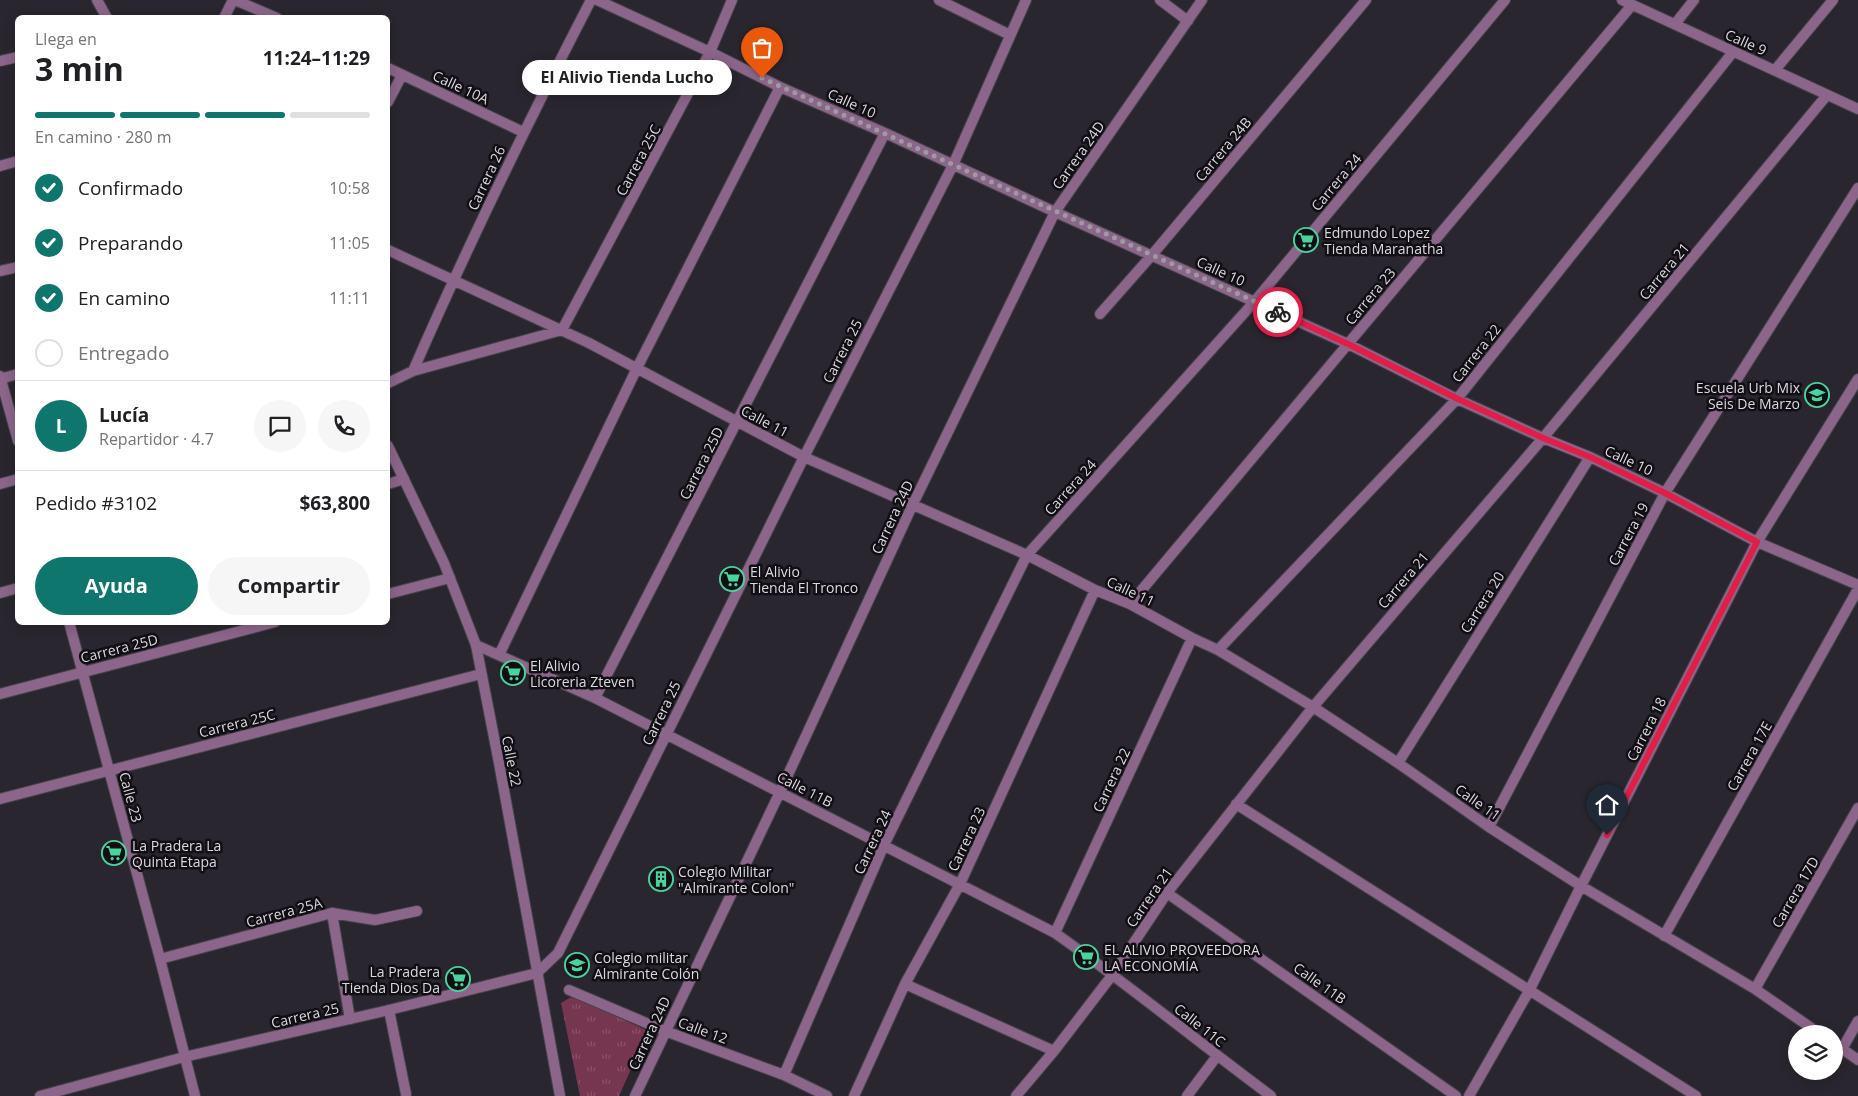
<!DOCTYPE html>
<html lang="es">
<head>
<meta charset="utf-8">
<style>
	body { margin:0; font-family:"Open Sans",sans-serif; background:#f6f6f6; color:#202124; height:100vh; display:flex; flex-direction:column; font-size:19px; white-space:nowrap }
	* { box-sizing:border-box; margin:0 }
	p { font-size:16px; color:#757577 }
	.icon { flex:none; width:28px; height:28px; fill:none; stroke:currentColor; stroke-width:2; stroke-linecap:round; stroke-linejoin:round }
	.map { position:relative; flex:1; overflow:hidden }
	.drawer { position:absolute; left:15px; top:15px; width:375px; height:610px; display:flex; flex-direction:column; background:#fff; border-radius:8px; box-shadow:0 2px 12px #0003 }
	.drawer>* { flex:none }
	.buttons { position:absolute; left:1788px; top:1025px; display:grid; gap:10px }
	.buttons a { display:grid; place-items:center; width:55px; height:55px; border-radius:50%; background:#fff; box-shadow:0 2px 12px #0003; font-size:25px }
	.pin { position:absolute; display:grid; place-items:center; width:42px; height:42px; color:#fff; margin:-51px -21px; border-radius:50% 50% 50% 0; rotate:-45deg; box-shadow:0 0 5px #0007 }
	.pin .icon { rotate:45deg }
	.courier { position:absolute; display:grid; place-items:center; width:50px; height:50px; margin:-25px; border:4px solid #e11d48; border-radius:50%; background:#fff; color:#222; box-shadow:0 1px 6px #0007 }
	.bubble { position:absolute; height:35px; border-radius:18px; background:#fff; box-shadow:0 2px 12px #0003; font-size:16px; font-weight:700; line-height:35px; text-align:center }
	.head em { font-style:normal; font-weight:700 }
	.head div { display:flex; flex-direction:column-reverse }
	.head { display:flex; align-items:center; justify-content:space-between; height:85px; padding:0 20px }
	h1 { font-size:32px; font-weight:700; line-height:38px }
	.bar { display:grid; grid-template-columns:repeat(4,1fr); gap:8px 5px; align-content:center; height:60px; padding:0 20px }
	.bar i { height:6px; border-radius:4px; background:#e0e0e0 }
	.bar .selected { background:#0f766e }
	.bar p { grid-column:span 4 }
	.line { display:flex; align-items:center; gap:12px; padding:0 20px; border-top:1px solid #e0e0e0 }
	.line div { flex:1 }
	.round { display:grid; place-items:center; flex:none; width:52px; height:52px; border-radius:26px; background:#f6f6f6 }
	ol { padding:0 20px; list-style:none }
	li { display:flex; align-items:center; gap:15px; height:55px }
	li p { margin-inline-start:auto }
	li .icon { padding:5px; border-radius:50%; background:#0f766e; color:#fff; stroke-width:4 }
	li:last-child { color:#757577 }
	li i { width:28px; height:28px; border:2px solid #e0e0e0; border-radius:50% }
	.primary-button { display:flex; gap:10px; margin-top:auto; padding:10px 20px }
	.primary-button a { flex:1; height:58px; border-radius:30px; background:#0f766e; color:#fff; font-size:20px; font-weight:700; line-height:58px; text-align:center }
	.primary-button a+a { background:#f6f6f6; color:#202124 }
	.map>svg:first-child { display:block }
	.grass { fill:url(#grass-tufts) }
	.lines { fill:none; stroke-linecap:round; stroke-linejoin:round }
	.pedestrian-casing { stroke:#45434b; stroke-width:12 }
	.minor-casing { stroke:#45434b; stroke-width:12 }
	.tertiary-casing { stroke:#45434b; stroke-width:12 }
	.pedestrian { stroke:#8c658a; stroke-width:10 }
	.minor { stroke:#8c658a; stroke-width:10 }
	.tertiary { stroke:#8c658a; stroke-width:10 }
	.done { stroke:#9d9aa2; stroke-width:5; stroke-dasharray:0 9 }
	.route { stroke:#e11d48; stroke-width:6 }
	.labels { text-anchor:middle; dominant-baseline:central; stroke-width:5; stroke-linejoin:round; paint-order:stroke }
	.street-label { font-size:14px; fill:#dbd9e0; stroke:#110f13 }
	.poi-label { font-size:14px; fill:#dbd9e0; stroke:#110f13; text-anchor:start }
</style>
</head>
<body>
<div class="map">
<svg width="1858" height="1096" viewBox="0 0 1858 1096">
	<defs>
		<pattern id="grass-tufts" width="24" height="20" patternUnits="userSpaceOnUse" patternTransform="scale(1.25)"><rect width="24" height="20" fill="#763650"/><path d="M3 7l-1-3M5 7V3M7 7l1-3M15 17l-1-3M17 17v-4M19 17l1-3" fill="none" stroke="#895269"/></pattern>
	</defs>
	<rect width="100%" height="100%" fill="#29262f"/>
	<path class="grass" d="M573 996 648 1031 619 1096H580L561 1003Z"/>
	<g class="lines">
		<defs>
			<path id="pedestrian" d="M0 61 18 57
				M0 166 18 161
				M0 271 18 267
				M0 379 18 374
				M388 484 404 479
				M0 593 18 588
				M388 594 450 578
				M0 694 275 622
				M0 799 481 674
				M160 959 332 913"/>
			<path id="minor" d="M235 0 277 18
				M597 0 710 52 780 87 885 133 1055 212 1348 344 1457 399 1543 438 1590 457 1665 493 1757 542 1858 585
				M939 0 1010 35
				M1160 0 1188 21
				M1622 0 1858 109
				M224 18 233 0
				M1675 24 1694 0
				M388 68 523 132
				M1775 70 1833 0
				M388 102 402 75
				M388 250 589 343 804 457 1027 555 1095 590 1130 604 1192 638 1218 650 1313 707 1398 763 1489 827 1581 886 1755 989 1820 1034
				M1100 314 1152 255 1366 0
				M413 371C468 245 528 122 591 0
				M0 376 18 441
				M388 383 413 371 562 330 710 52 732 0
				M0 484 18 479
				M1130 604 1632 5
				M69 622 160 959 195 1096
				M476 645 595 698 1055 933C1129 985 1198 1042 1271 1096
				M1218 650 1457 399 1733 52
				M499 655 637 368 780 87
				M595 698 885 133
				M1398 763 1590 457
				M1236 804 1696 1096
				M1489 827 1665 493 1858 188
				M1167 893 1456 1096
				M1055 933 1192 638
				M1664 936 1858 589
				M537 973 558 953 804 457 953 165 1026 0
				M905 984 1054 1051
				M1755 989 1858 808
				M569 990 665 1031 784 1075 827 1096
				M389 1010 406 1094
				M350 1019 332 913 375 920 417 911
				M1834 1043 1858 1060
				M1842 1049 1858 1021
				M784 1075 884 845 1027 555 1255 301 1505 0
				M635 1096 780 792 913 504 1055 212 1202 0
				M854 1096 905 984 960 884 1095 590
				M1016 1096 1054 1051 1113 974 1167 893 1313 707 1543 438 1827 95
				M1187 1096 1217 1056
				M1469 1096 1529 991 1581 886 1757 542 1858 379"/>
			<path id="tertiary" d="M97 0 107 18
				M388 446 444 563 476 645 499 763 560 1096
				M40 1096 184 1057 389 1010 537 973"/>
		</defs>
		<use href="#pedestrian" class="pedestrian-casing"/>
		<use href="#minor" class="minor-casing"/>
		<use href="#tertiary" class="tertiary-casing"/>
		<use href="#pedestrian" class="pedestrian"/>
		<use href="#minor" class="minor"/>
		<use href="#tertiary" class="tertiary"/>
	</g>
	<g class="lines">
		<path class="done" d="M762 78 1278 312"/>
		<path class="route" d="M1278 312 1348 344 1458 399 1543 438 1590 457 1665 493 1757 542 1607 835"/>
	</g>
	<defs>
		<symbol id="supermarket-ring" viewBox="-11 -11 22 22"><circle r="9.5" fill="#110f13" stroke="#49d49d" stroke-width="1.5"/><path d="M-6-5.5h2.5l.6 2H6L4.5 2H-2.5L-4.4-4H-6ZM-1.5 3.2a1.3 1.3 0 1 0 .1 0ZM3 3.2a1.3 1.3 0 1 0 .1 0Z" fill="#49d49d"/></symbol>
		<symbol id="school-ring" viewBox="-11 -11 22 22"><circle r="9.5" fill="#110f13" stroke="#49d49d" stroke-width="1.5"/><path d="M0-5L7-2L0 1L-7-2ZM-4 1L0 2.5L4 1V4Q0 6-4 4Z" fill="#49d49d"/></symbol>
		<symbol id="building-ring" viewBox="-11 -11 22 22"><circle r="9.5" fill="#110f13" stroke="#49d49d" stroke-width="1.5"/><path d="M-4-6H4V6H1V3H-1V6H-4ZM-2.5-4.3h1.7v1.8h-1.7ZM.8-4.3h1.7v1.8H.8ZM-2.5-1h1.7V.8h-1.7ZM.8-1h1.7V.8H.8Z" fill="#49d49d"/></symbol>
		<symbol id="university-ring" viewBox="-11 -11 22 22"><circle r="9.5" fill="#110f13" stroke="#49d49d" stroke-width="1.5"/><path d="M0-5L7-2L0 1L-7-2ZM-4 1L0 2.5L4 1V4Q0 6-4 4Z" fill="#49d49d"/></symbol>
	</defs>
	<g fill-rule="evenodd">
		<use href="#supermarket-ring" x="1292" y="226" width="28" height="28"/>
		<use href="#school-ring" x="1803" y="381" width="28" height="28"/>
		<use href="#supermarket-ring" x="718" y="565" width="28" height="28"/>
		<use href="#supermarket-ring" x="499" y="659" width="28" height="28"/>
		<use href="#supermarket-ring" x="100" y="839" width="28" height="28"/>
		<use href="#building-ring" x="647" y="865" width="28" height="28"/>
		<use href="#supermarket-ring" x="1072" y="943" width="28" height="28"/>
		<use href="#university-ring" x="563" y="951" width="28" height="28"/>
		<use href="#supermarket-ring" x="444" y="965" width="28" height="28"/>
	</g>
	<g class="labels">
		<g class="street-label">
			<text transform="translate(1746 42) rotate(24)">Calle 9</text>
			<text transform="translate(461 87) rotate(25)">Calle 10A</text>
			<text transform="translate(852 103) rotate(24)">Calle 10</text>
			<text transform="translate(1223 149) rotate(-50)">Carrera 24B</text>
			<text transform="translate(1078 155) rotate(-55)">Carrera 24D</text>
			<text transform="translate(638 160) rotate(-62)">Carrera 25C</text>
			<text transform="translate(486 178) rotate(-65)">Carrera 26</text>
			<text transform="translate(1336 182) rotate(-50)">Carrera 24</text>
			<text transform="translate(1221 271) rotate(24)">Calle 10</text>
			<text transform="translate(1664 271) rotate(-50)">Carrera 21</text>
			<text transform="translate(1370 296) rotate(-50)">Carrera 23</text>
			<text transform="translate(842 351) rotate(-63)">Carrera 25</text>
			<text transform="translate(1476 353) rotate(-52)">Carrera 22</text>
			<text transform="translate(765 421) rotate(28)">Calle 11</text>
			<text transform="translate(1629 460) rotate(25)">Calle 10</text>
			<text transform="translate(701 463) rotate(-63)">Carrera 25D</text>
			<text transform="translate(1070 487) rotate(-48)">Carrera 24</text>
			<text transform="translate(892 517) rotate(-65)">Carrera 24D</text>
			<text transform="translate(1628 534) rotate(-62)">Carrera 19</text>
			<text transform="translate(1403 580) rotate(-49)">Carrera 21</text>
			<text transform="translate(1131 591) rotate(25)">Calle 11</text>
			<text transform="translate(1482 602) rotate(-58)">Carrera 20</text>
			<text transform="translate(119 648) rotate(-14)">Carrera 25D</text>
			<text transform="translate(661 713) rotate(-64)">Carrera 25</text>
			<text transform="translate(237 723) rotate(-14)">Carrera 25C</text>
			<text transform="translate(1646 729) rotate(-63)">Carrera 18</text>
			<text transform="translate(1749 756) rotate(-61)">Carrera 17E</text>
			<text transform="translate(512 761) rotate(79)">Calle 22</text>
			<text transform="translate(1111 780) rotate(-65)">Carrera 22</text>
			<text transform="translate(805 789) rotate(27)">Calle 11B</text>
			<text transform="translate(131 797) rotate(75)">Calle 23</text>
			<text transform="translate(1478 802) rotate(35)">Calle 11</text>
			<text transform="translate(966 839) rotate(-65)">Carrera 23</text>
			<text transform="translate(872 842) rotate(-65)">Carrera 24</text>
			<text transform="translate(1795 892) rotate(-60)">Carrera 17D</text>
			<text transform="translate(1149 897) rotate(-55)">Carrera 21</text>
			<text transform="translate(284 912) rotate(-15)">Carrera 25A</text>
			<text transform="translate(1320 983) rotate(35)">Calle 11B</text>
			<text transform="translate(305 1015) rotate(-13)">Carrera 25</text>
			<text transform="translate(1200 1025) rotate(38)">Calle 11C</text>
			<text transform="translate(703 1030) rotate(20)">Calle 12</text>
			<text transform="translate(649 1033) rotate(-65)">Carrera 24D</text>
		</g>
		<g class="poi-label">
			<text x="1324" y="232">Edmundo Lopez<tspan x="1324" dy="16">Tienda Maranatha</tspan></text>
			<text x="1800" y="387" text-anchor="end">Escuela Urb Mix<tspan x="1800" dy="16">Seis De Marzo</tspan></text>
			<text x="750" y="571">El Alivio<tspan x="750" dy="16">Tienda El Tronco</tspan></text>
			<text x="530" y="665">El Alivio<tspan x="530" dy="16">Licoreria Zteven</tspan></text>
			<text x="132" y="845">La Pradera La<tspan x="132" dy="16">Quinta Etapa</tspan></text>
			<text x="678" y="871">Colegio Militar<tspan x="678" dy="16">"Almirante Colon"</tspan></text>
			<text x="1104" y="949">EL ALIVIO PROVEEDORA<tspan x="1104" dy="16">LA ECONOMÍA</tspan></text>
			<text x="594" y="957">Colegio militar<tspan x="594" dy="16">Almirante Colón</tspan></text>
			<text x="440" y="971" text-anchor="end">La Pradera<tspan x="440" dy="16">Tienda Dios Da</tspan></text>
		</g>
	</g>
</svg>
<div class="buttons">
<a><svg class="icon" aria-label="layers" viewBox="0 0 24 24"><path d="M12 4l9 5-9 5-9-5zM3 14l9 5 9-5"/></svg></a>
</div>
<div class="pin" style="left:762px;top:78px;background:#ea580c"><svg class="icon" aria-label="bag" viewBox="0 0 24 24"><path d="M5 8h14l-1 12H6zM9 8a3 3 0 0 1 6 0"/></svg></div>
<div class="pin" style="left:1607px;top:835px;background:#1f2937"><svg class="icon" aria-label="home" viewBox="0 0 24 24"><path d="M3 11l9-7 9 7M6 9v11h12V9"/></svg></div>
<div class="courier" style="left:1278px;top:312px"><svg class="icon" aria-label="bike" viewBox="0 0 24 24"><circle cx="6" cy="16" r="4"/><circle cx="18" cy="16" r="4"/><path d="M6 16l4-8h5l3 8M10 8l3 8H6M13 5h3"/></svg></div>
<div class="bubble" style="left:522px;top:60px;width:210px">El Alivio Tienda Lucho</div>
<section class="drawer">
<div class="head"><div><h1>3 min</h1><p>Llega en</p></div><em>11:24–11:29</em></div>
<div class="bar"><i class="selected"></i><i class="selected"></i><i class="selected"></i><i></i><p>En camino · 280 m</p></div>
<ol>
<li><svg class="icon" aria-label="check" viewBox="0 0 24 24"><path d="M5 12l5 5 9-10"/></svg>Confirmado<p>10:58</p></li>
<li><svg class="icon" aria-label="check" viewBox="0 0 24 24"><path d="M5 12l5 5 9-10"/></svg>Preparando<p>11:05</p></li>
<li><svg class="icon" aria-label="check" viewBox="0 0 24 24"><path d="M5 12l5 5 9-10"/></svg>En camino<p>11:11</p></li>
<li><i></i>Entregado</li>
</ol>
<div class="line" style="height:90px"><b class="round" style="background:#0f766e;color:#fff">L</b><div><b>Lucía</b><p>Repartidor · 4.7</p></div><a class="round"><svg class="icon" aria-label="chat" viewBox="0 0 24 24"><path d="M4 5h16v11H9l-5 4z"/></svg></a><a class="round"><svg class="icon" aria-label="phone" viewBox="0 0 24 24"><path d="M5 4h4l2 5-3 2q2 4 5 5l2-3 5 2v4C11 20 4 13 5 4z"/></svg></a></div>
<div class="line" style="height:65px"><div>Pedido #3102</div><b>$63,800</b></div>
<div class="primary-button"><a>Ayuda</a><a>Compartir</a></div>
</section>
</div>
</body>
</html>
